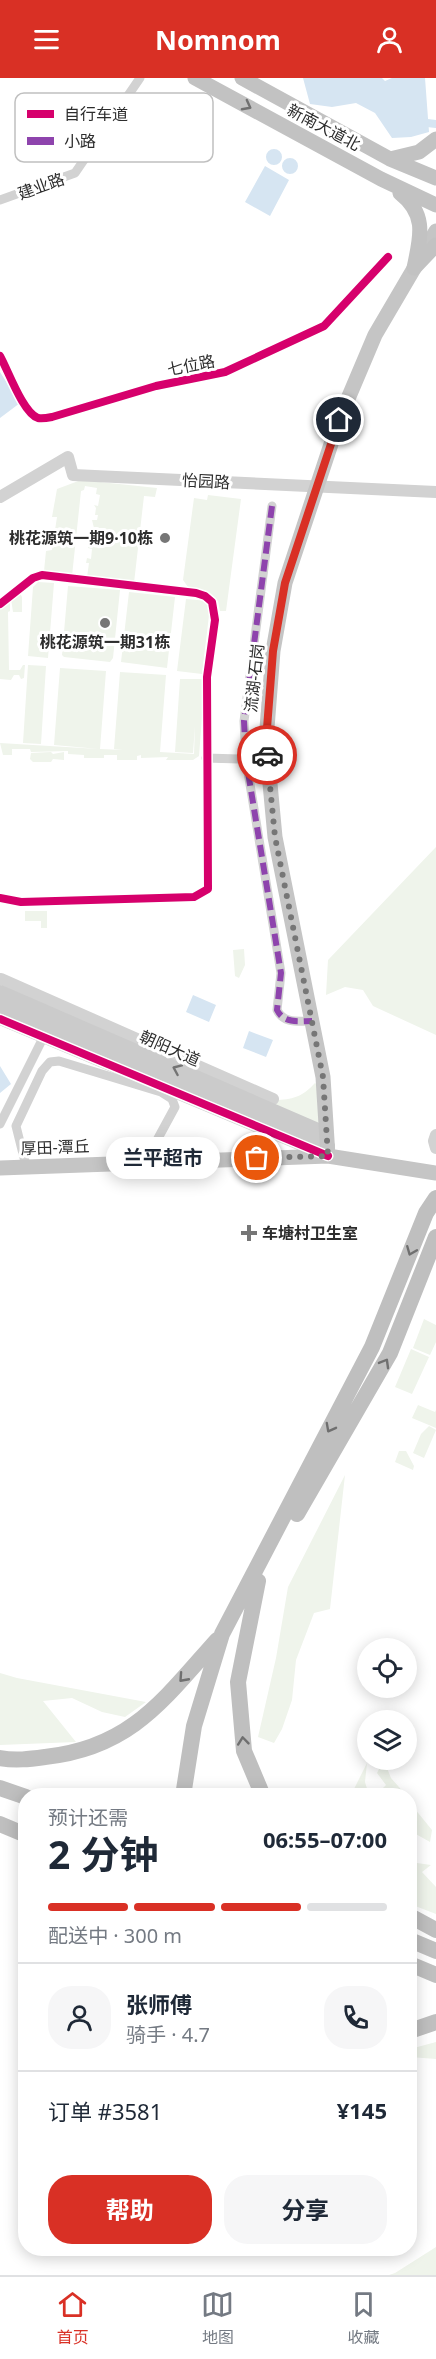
<!DOCTYPE html>
<html lang="zh">
<head>
<meta charset="utf-8">
<style>
	body { margin:0; font-family:"Noto Sans","Noto Sans SC",sans-serif; background:#f6f6f7; color:#1f2937; height:100vh; display:flex; flex-direction:column; font-size:22px; white-space:nowrap }
	* { box-sizing:border-box; margin:0 }
	p { font-size:20px; color:#747a83 }
	.icon { flex:none; width:33px; height:33px; fill:none; stroke:currentColor; stroke-width:2; stroke-linecap:round; stroke-linejoin:round }
	.map { position:relative; flex:1; overflow:hidden }
	.sheet { position:absolute; left:18px; top:1710px; width:399px; height:468px; display:flex; flex-direction:column; background:#fff; border-radius:24px; box-shadow:0 3px 15px #0003 }
	.sheet>* { flex:none }
	.fabs { position:absolute; left:357px; top:1560px; display:grid; gap:12px }
	.fabs a { display:grid; place-items:center; width:60px; height:60px; border-radius:50%; background:#fff; box-shadow:0 3px 15px #0003; font-size:30px }
	.pin { position:absolute; display:grid; place-items:center; width:51px; height:51px; color:#fff; margin:-26px; border:3px solid #fff; border-radius:50%; box-shadow:0 2px 6px #0007 }
	.courier { position:absolute; display:grid; place-items:center; width:60px; height:60px; margin:-30px; border:4px solid #d93025; border-radius:50%; background:#fff; color:#222; box-shadow:0 2px 8px #0007 }
	.bubble { position:absolute; height:42px; border-radius:21px; background:#fff; box-shadow:0 3px 15px #0003; font-size:20px; font-weight:700; line-height:42px; text-align:center }
	.head em { font-style:normal; font-weight:700 }
	.head div { display:flex; flex-direction:column-reverse }
	.head { display:flex; align-items:center; justify-content:space-between; height:102px; padding:0 30px }
	h1 { font-size:39px; font-weight:700; line-height:45px }
	.bar { display:grid; grid-template-columns:repeat(4,1fr); gap:9px 6px; align-content:center; height:72px; padding:0 30px }
	.bar i { height:8px; border-radius:4px; background:#e0e1e3 }
	.bar .active { background:#d93025 }
	.bar p { grid-column:span 4 }
	.line { display:flex; align-items:center; gap:15px; padding:0 30px; border-top:2px solid #e0e1e3 }
	.line div { flex:1 }
	.round { display:grid; place-items:center; flex:none; width:63px; height:63px; border-radius:24px; background:#f6f6f7 }
	.button { display:flex; gap:12px; margin-top:auto; padding:12px 30px }
	.button a { flex:1; height:69px; border-radius:24px; background:#d93025; color:#fff; font-size:24px; font-weight:700; line-height:69px; text-align:center }
	.button a+a { background:#f6f6f7; color:#1f2937 }
	header { display:flex; justify-content:space-between; align-items:center; height:78px; padding:0 30px; background:#d93025; color:#fff; font-size:27px; font-weight:700 }
	.tab-bar { display:flex; justify-content:space-around; align-items:center; height:84px; border-top:2px solid #e0e1e3; background:#fff; font-size:16px; color:#747a83 }
	.tab-bar a { display:grid; justify-items:center; gap:3px }
	.tab-bar .active { color:#d93025 }
	.map>svg:first-child { display:block }
	.green { fill:#eff4eb }
	.water { fill:#d6e5f2 }
	.lines { fill:none; stroke-linecap:round; stroke-linejoin:round }
	.canal { stroke:#d6e5f2; stroke-width:8 }
	.minor { stroke:#d2d2d2; stroke-width:9 }
	.tertiary { stroke:#d2d2d2; stroke-width:12 }
	.secondary { stroke:#cbcbcb; stroke-width:14 }
	.primary { stroke:#c5c5c5; stroke-width:15 }
	.trunk { stroke:#c2c2c2; stroke-width:15 }
	.motorway { stroke:#bfbfbf; stroke-width:16 }
	.quiet { stroke:#8e44ad; stroke-width:6; stroke-dasharray:12 6; stroke-linecap:butt }
	.cycleway-casing { stroke:#fff; stroke-width:11 }
	.cycleway { stroke:#d6006c; stroke-width:8 }
	.oneway { stroke:#707070 }
	.oneway2 { stroke:#747474 }
	.oneway3 { stroke:#6f6f6f }
	.done { stroke:#767676; stroke-width:6; stroke-dasharray:0 10.8 }
	.route { stroke:#d93025; stroke-width:8 }
	.poi-dot { fill:#767676; stroke:#fff; stroke-width:2 }
	.labels { text-anchor:middle; dominant-baseline:central; stroke-width:6; stroke-linejoin:round; paint-order:stroke }
	.street-label { font-size:16px; fill:#2d2d2d; stroke:#fff }
	.poi-label { font-size:16px; font-weight:bold; fill:#2d2d2d; stroke:#fff; text-anchor:end }
	.key { fill:#fff; stroke:#c0c0c0; stroke-width:1.5 }
	.key-label { font-size:16px; fill:#2d2d2d }
</style>
</head>
<body>
<header><svg class="icon" aria-label="menu" viewBox="0 0 24 24"><path d="M4 6h16M4 12h16M4 18h16"/></svg>Nomnom<svg class="icon" aria-label="person" viewBox="0 0 24 24"><circle cx="12" cy="8" r="4"/><path d="M4 21q1-7 8-7t8 7"/></svg></header>
<div class="map">
<svg width="436" height="2197" viewBox="0 0 436 2197">
	<rect width="100%" height="100%" fill="#fff"/>
	<path class="green" d="M81 402 157 410 155 419 144 418 134 505 87 499 89 485H86L87 480 91 481 92 471 88 470 89 467 93 468V465L91 464 90 454H95L92 442H97L98 437H95L96 430 94 427 98 428 100 417 96 416 97 410 85 408 84 412 81 413 72 498 44 493 46 473 52 472 57 439H52L57 411Z
		M208 417 241 421 226 533H220L218 523 204 513 188 509 183 502 194 420 207 422Z
		M38 504 54 505 48 580 28 578 33 509Z
		M68 508 120 512 113 580 110 584 64 579 62 577Z
		M129 514 175 519 167 590 121 584Z
		M20 515 22 519V534H13L11 521Z
		M186 521 208 523 210 529 202 596 177 593Z
		M7 523 10 525V533L8 534 9 592H20L23 587H25L24 600 21 601 19 597H14L11 602 0 601V529Z
		M28 587 46 588 41 666 23 665Z
		M60 590 106 593 100 671 123 672 114 671 120 594 166 597 160 674 194 676 195 648 193 675 175 674 180 601H205L199 678 193 682H166L168 679 141 680V677L137 678V682H117V677H104V680H84V677L68 676V673L31 674 30 671H12V677H3L0 665 99 671 54 667Z
		M51 674 53 676 64 674V682L53 681 51 684H33L30 681 31 675Z
		M436 769V957L373 928 363 912 345 909 326 917 328 882Z
		M25 833H47V850H41V843H25Z
		M244 871 245 887 239 900 235 898 233 872Z
		M315 1005 318 1008 322 1040 316 1048 274 1030 278 1022C295 1021 303 1018 315 1005Z
		M424 1241 436 1247V1264L430 1277 413 1270Z
		M411 1271 429 1279 412 1316 395 1309Z
		M418 1327 435 1334 436 1332V1350L412 1340Z
		M429 1348 436 1352 424 1380 413 1375 421 1356Z
		M399 1373H406L414 1388 413 1392 395 1384Z
		M345 1397 330 1531 314 1535 296 1582 292 1622 282 1651 274 1665 258 1659 276 1580 288 1509Z
		M0 1595 17 1600 146 1624 125 1639 102 1634 72 1620 43 1623 76 1664 0 1667Z
		M367 1685 365 1704 368 1714 378 1715 386 1707 377 1695 380 1689 387 1690 391 1700 406 1717H351Z
		M410 1725 432 1752 430 1764 414 1755 410 1757Z
		M410 1784 431 1787 422 1794 436 1809V1836L410 1826Z
		M436 1964V1981L410 1979V1971Z
		M436 2169V2197H389L395 2195Z"/>
	<path class="water" d="M303 0H382L385 3 392 0H425L429 54 411 59 392 60 375 35 356 25 332 29 310 26Z
		M266 79a8 8 0 1 1 16 0a8 8 0 1 1-16 0Z
		M282 88a8 8 0 1 1 16 0a8 8 0 1 1-16 0Z
		M265 88 289 102 270 138 245 124Z
		M0 294 20 325 0 340Z
		M193 917 216 927 209 944 186 934Z
		M249 953 273 962 266 979 243 970Z
		M0 988 11 1006 0 1015Z"/>
	<g class="lines">
		<path class="canal" d="M419 44 436 46"/>
		<path class="minor" d="M0 122 75 95 140 0
			M0 278C8 292 23 335 38 340 42 341 47 340 52 339L156 308 225 294 324 248 388 179
			M272 428 244 643 246 682 281 895 277 932C284 946 298 943 312 943
			M0 526 33 500 42 497 196 515 205 518 212 524 215 542 207 599 208 811 194 819 21 824 0 820
			M206 680 268 682
			M0 1046 46 954
			M26 1088 16 1048 42 993 50 984 59 983 161 1014 172 1021 175 1029 156 1064 169 1083"/>
		<path class="tertiary" d="M0 419 68 379 73 397 436 414
			M1 901 273 1021
			M0 941 325 1077
			M436 1057 434 1063 436 1070"/>
		<path class="secondary" d="M0 914 327 1056
			M0 928 328 1068"/>
		<path class="primary" d="M436 153 375 257 339 342 285 505 273 573 266 663 275 759 323 999 328 1078 436 1095
			M0 1090 328 1078"/>
		<path class="trunk" d="M195 0 381 101 436 127
			M242 0 390 81 436 100
			M390 81 419 74 436 61
			M400 115C428 137 420 160 414 190
			M414 190 436 167"/>
		<path class="motorway" d="M297 1436 390 1275 436 1159
			M258 1503 238 1604 244 1673 263 1718
			M0 1680C15 1683 30 1681 45 1679 131 1670 164 1621 217 1562
			M0 1710 26 1719
			M183 1718 194 1648 222 1556 372 1269 426 1135 436 1120
			M0 1746 26 1757
			M410 1838 436 1852
			M410 1862 436 1873
			M410 1886 436 1897
			M410 1953 436 1944"/>
		<path class="quiet" d="M272 428 244 643 246 682 281 895 277 932C284 946 298 943 312 943"/>
		<defs>
			<path id="cycleway" d="M0 278C8 292 23 335 38 340 42 341 47 340 52 339L156 308 225 294 324 248 388 179
				M0 526 33 500 42 497 196 515 205 518 212 524 215 542 207 599 208 811 194 819 21 824 0 820
				M0 941 328 1078"/>
		</defs>
		<use href="#cycleway" class="cycleway-casing"/>
		<use href="#cycleway" class="cycleway"/>
	</g>
	<defs><path id="oneway-chevron" d="M-2-3.5L2.5 0L-2 3.5" fill="none" stroke-width="1.6" stroke-linecap="round" stroke-linejoin="round" transform="scale(1.5)"/></defs>
	<use class="oneway" href="#oneway-chevron" transform="translate(247 28) rotate(28)"/>
	<use class="oneway2" href="#oneway-chevron" transform="translate(177 991) rotate(-156)"/>
	<g class="oneway3">
		<use href="#oneway-chevron" transform="translate(411 1173) rotate(112)"/>
		<use href="#oneway-chevron" transform="translate(385 1285) rotate(-60)"/>
		<use href="#oneway-chevron" transform="translate(330 1350) rotate(118)"/>
		<use href="#oneway-chevron" transform="translate(183 1600) rotate(132)"/>
		<use href="#oneway-chevron" transform="translate(243 1663) rotate(-96)"/>
	</g>
	<g class="lines">
		<path class="done" d="M257 1080 328 1078 323 999 275 759 267 677"/>
		<path class="route" d="M267 677 266 663 273 573 285 505 339 342"/>
	</g>
	<g class="poi-dot">
		<circle cx="165" cy="460" r="6"/>
		<circle cx="105" cy="545" r="6"/>
		<path d="M246 1146h6v6h6v6h-6v6h-6v-6h-6v-6h6z"/>
	</g>
	<g class="labels">
		<g class="street-label">
			<text transform="translate(324 49) rotate(28)">新南大道北</text>
			<text transform="translate(41 108) rotate(-20)">建业路</text>
			<text transform="translate(191 287) rotate(-11)">七位路</text>
			<text transform="translate(206 403) rotate(3)">怡园路</text>
			<text transform="translate(254 600) rotate(-84)">流湖-石岗</text>
			<text transform="translate(170 970) rotate(24)">朝阳大道</text>
			<text transform="translate(55 1069) rotate(-2)">厚田-潭丘</text>
		</g>
		<g class="poi-label">
			<text x="153" y="460">桃花源筑一期9·10栋</text>
			<text x="105" y="564" text-anchor="middle">桃花源筑一期31栋</text>
			<text x="262" y="1155" text-anchor="start">车塘村卫生室</text>
		</g>
	</g>
	<rect x="15" y="15" width="198" height="69" rx="9" class="key"/>
	<rect x="27" y="32" width="27" height="8" fill="#d6006c"/>
	<rect x="27" y="59" width="27" height="8" fill="#8e44ad"/>
	<g class="key-label">
		<text x="64" y="42">自行车道</text>
		<text x="64" y="69">小路</text>
	</g>
</svg>
<div class="fabs">
<a><svg class="icon" aria-label="locate" viewBox="0 0 24 24"><circle cx="12" cy="12" r="6"/><path d="M12 2v4M12 18v4M2 12h4M18 12h4"/></svg></a>
<a><svg class="icon" aria-label="layers" viewBox="0 0 24 24"><path d="M12 4l9 5-9 5-9-5zM3 14l9 5 9-5"/></svg></a>
</div>
<div class="pin" style="left:257px;top:1080px;background:#ea580c"><svg class="icon" aria-label="bag" viewBox="0 0 24 24"><path d="M5 8h14l-1 12H6zM9 8a3 3 0 0 1 6 0"/></svg></div>
<div class="pin" style="left:339px;top:342px;background:#1f2937"><svg class="icon" aria-label="home" viewBox="0 0 24 24"><path d="M3 11l9-7 9 7M6 9v11h12V9"/></svg></div>
<div class="courier" style="left:267px;top:677px"><svg class="icon" aria-label="car" viewBox="0 0 24 24"><path d="M5 17H2v-5l4-1 3-4h7l3 4 3 1v5h-3M9 17h6M6 11h13"/><circle cx="7" cy="17" r="2"/><circle cx="17" cy="17" r="2"/></svg></div>
<div class="bubble" style="left:106px;top:1059px;width:114px">兰平超市</div>
<section class="sheet">
<div class="head"><div><h1>2 分钟</h1><p>预计还需</p></div><em>06:55–07:00</em></div>
<div class="bar"><i class="active"></i><i class="active"></i><i class="active"></i><i></i><p>配送中 · 300 m</p></div>
<div class="line" style="height:108px"><a class="round"><svg class="icon" aria-label="person" viewBox="0 0 24 24"><circle cx="12" cy="8" r="4"/><path d="M4 21q1-7 8-7t8 7"/></svg></a><div><b>张师傅</b><p>骑手 · 4.7</p></div><a class="round"><svg class="icon" aria-label="phone" viewBox="0 0 24 24"><path d="M5 4h4l2 5-3 2q2 4 5 5l2-3 5 2v4C11 20 4 13 5 4z"/></svg></a></div>
<div class="line" style="height:78px"><div>订单 #3581</div><b>¥145</b></div>
<div class="button"><a>帮助</a><a>分享</a></div>
</section>
</div>
<nav class="tab-bar">
<a class="active"><svg class="icon" aria-label="home" viewBox="0 0 24 24"><path d="M3 11l9-7 9 7M6 9v11h12V9"/></svg>首页</a>
<a><svg class="icon" aria-label="map" viewBox="0 0 24 24"><path d="M3 6l6-2 6 2 6-2v14l-6 2-6-2-6 2zM9 4v14M15 6v14"/></svg>地图</a>
<a><svg class="icon" aria-label="saved" viewBox="0 0 24 24"><path d="M7 4h10v16l-5-4-5 4z"/></svg>收藏</a>
</nav>
</body>
</html>
